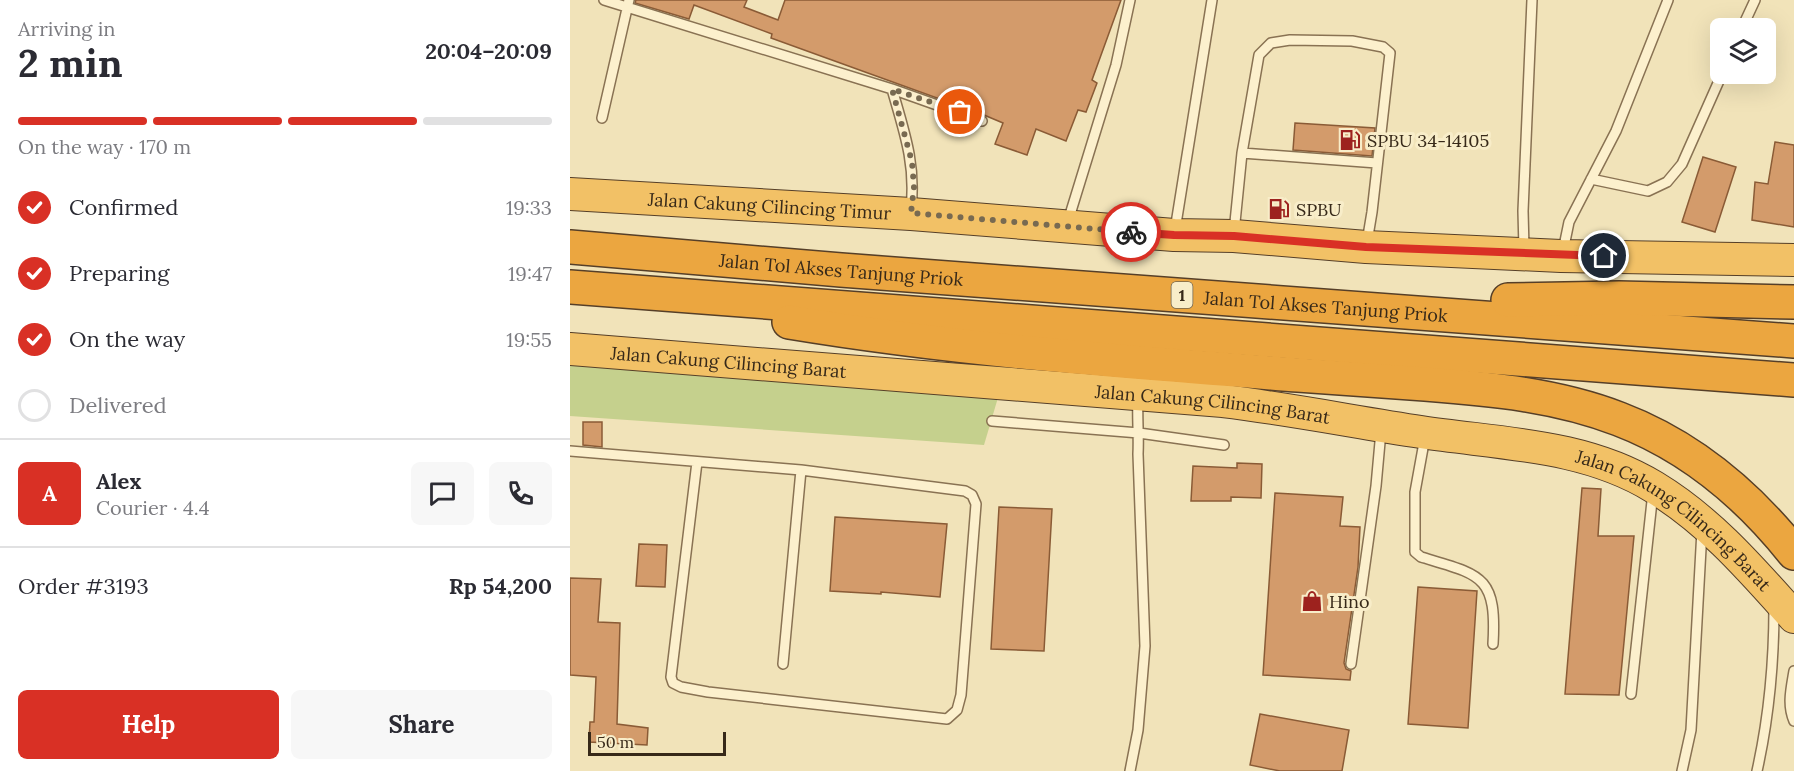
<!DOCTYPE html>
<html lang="en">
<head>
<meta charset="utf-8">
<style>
	body { margin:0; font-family:Lora,serif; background:#f7f7f7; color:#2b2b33; height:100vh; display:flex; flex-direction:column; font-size:22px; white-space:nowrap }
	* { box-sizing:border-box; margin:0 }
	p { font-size:20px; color:#7c7c81 }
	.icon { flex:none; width:33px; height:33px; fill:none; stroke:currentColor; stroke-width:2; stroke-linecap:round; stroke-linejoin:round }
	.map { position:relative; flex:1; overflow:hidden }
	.sheet { display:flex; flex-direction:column; background:#fff; width:570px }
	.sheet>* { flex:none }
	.buttons { position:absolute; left:1140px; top:18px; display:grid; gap:12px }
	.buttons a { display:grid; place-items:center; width:66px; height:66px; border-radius:9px; background:#fff; box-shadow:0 6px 24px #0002; font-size:30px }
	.scale { position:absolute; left:18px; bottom:15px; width:138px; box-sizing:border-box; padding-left:6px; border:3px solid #372919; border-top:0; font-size:16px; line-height:21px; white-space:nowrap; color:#372919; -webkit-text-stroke:4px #f8edc9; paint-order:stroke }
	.pin { position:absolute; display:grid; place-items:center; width:51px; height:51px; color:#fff; margin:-26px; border:3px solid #fff; border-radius:50%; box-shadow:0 2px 6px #0007 }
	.courier { position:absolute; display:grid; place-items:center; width:60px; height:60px; margin:-30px; border:4px solid #d93025; border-radius:50%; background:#fff; color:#222; box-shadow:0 2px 8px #0007 }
	.headline em { font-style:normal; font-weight:700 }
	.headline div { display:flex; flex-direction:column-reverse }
	.headline { display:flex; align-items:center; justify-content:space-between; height:102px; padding:0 18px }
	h1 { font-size:39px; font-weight:700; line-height:45px }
	.bar { display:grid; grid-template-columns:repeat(4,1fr); gap:9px 6px; align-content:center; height:72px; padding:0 18px }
	.bar i { height:8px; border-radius:4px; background:#e1e1e2 }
	.bar .on { background:#d93025 }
	.bar p { grid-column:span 4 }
	.line { display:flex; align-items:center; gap:15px; padding:0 18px; border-top:2px solid #e1e1e2 }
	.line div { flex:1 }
	.round { display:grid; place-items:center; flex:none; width:63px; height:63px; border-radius:9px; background:#f7f7f7 }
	ol { padding:0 18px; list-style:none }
	li { display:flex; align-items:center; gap:18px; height:66px }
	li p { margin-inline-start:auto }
	li .icon { padding:6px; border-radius:50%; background:#d93025; color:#fff; stroke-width:4 }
	li:last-child { color:#7c7c81 }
	li i { width:33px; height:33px; border:3px solid #e1e1e2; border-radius:50% }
	.primary-button { display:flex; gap:12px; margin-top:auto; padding:12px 18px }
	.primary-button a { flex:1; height:69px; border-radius:9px; background:#d93025; color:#fff; font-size:24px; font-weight:700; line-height:69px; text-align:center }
	.primary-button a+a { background:#f7f7f7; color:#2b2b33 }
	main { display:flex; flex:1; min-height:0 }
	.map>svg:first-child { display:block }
	.green { fill:#c5d08d }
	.building { fill:#d39b6b; stroke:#8a5b36; stroke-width:1.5 }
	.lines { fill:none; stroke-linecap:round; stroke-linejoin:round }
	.service-casing { stroke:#897253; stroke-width:12 }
	.trunk-casing { stroke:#563f28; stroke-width:34 }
	.motorway-casing { stroke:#563f28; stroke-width:36 }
	.service { stroke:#fcf0cd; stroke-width:9 }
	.trunk { stroke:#f2c166; stroke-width:32 }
	.motorway { stroke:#eba640; stroke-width:33 }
	.done { stroke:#786a51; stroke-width:6; stroke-dasharray:0 10.8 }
	.route { stroke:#d93025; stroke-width:8 }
	.labels { text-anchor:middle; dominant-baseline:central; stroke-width:6; stroke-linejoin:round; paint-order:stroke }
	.shield { fill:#f8edc9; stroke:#71644e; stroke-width:1.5 }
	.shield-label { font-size:16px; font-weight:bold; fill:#372919 }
	.poi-label { font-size:18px; fill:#372919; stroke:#f8edc9; text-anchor:start }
	.street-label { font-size:18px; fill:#372919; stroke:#f8edc9 }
</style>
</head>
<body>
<main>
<section class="sheet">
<div class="headline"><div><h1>2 min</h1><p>Arriving in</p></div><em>20:04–20:09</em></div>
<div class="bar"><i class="on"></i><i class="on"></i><i class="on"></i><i></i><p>On the way · 170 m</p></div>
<ol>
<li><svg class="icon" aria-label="check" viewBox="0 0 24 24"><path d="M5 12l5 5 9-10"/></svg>Confirmed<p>19:33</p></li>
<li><svg class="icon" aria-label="check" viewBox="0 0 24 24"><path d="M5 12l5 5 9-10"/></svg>Preparing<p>19:47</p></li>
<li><svg class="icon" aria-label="check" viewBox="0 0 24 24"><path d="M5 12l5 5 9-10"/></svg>On the way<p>19:55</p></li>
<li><i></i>Delivered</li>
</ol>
<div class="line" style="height:108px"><b class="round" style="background:#d93025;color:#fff">A</b><div><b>Alex</b><p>Courier · 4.4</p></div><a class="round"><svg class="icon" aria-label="chat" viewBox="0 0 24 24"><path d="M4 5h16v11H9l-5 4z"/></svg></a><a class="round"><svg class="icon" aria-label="phone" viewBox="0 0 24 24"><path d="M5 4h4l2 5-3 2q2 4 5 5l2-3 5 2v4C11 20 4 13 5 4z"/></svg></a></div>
<div class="line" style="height:78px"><div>Order #3193</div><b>Rp 54,200</b></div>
<div class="primary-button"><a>Help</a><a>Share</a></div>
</section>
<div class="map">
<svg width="1224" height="771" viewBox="0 0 1224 771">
	<rect width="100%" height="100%" fill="#f1e3b9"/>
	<path class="green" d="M0 349 432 384 414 445 0 416Z"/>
	<path class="building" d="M66 0H177L174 7 208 20 215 0H551L522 80 527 83 516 112 508 110 496 141 466 129 457 155 425 144 433 123 414 115 201 38 202 34 124 5 119 19 65 3Z
		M725 123 805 128 802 156 723 150Z
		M1205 142 1224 145V227L1182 220 1185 182 1198 184Z
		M1133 157 1166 167 1145 232 1112 222Z
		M13 422H32V447L13 445Z
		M667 463 692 464 691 498 661 497V501H621L623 466 667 468Z
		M1012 488 1031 489 1028 536H1064L1049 695 995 694Z
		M705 493 773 497 770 526 790 527 788 567 774 663 776 669 781 671 780 680 693 675Z
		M429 507 482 509 474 651 421 649Z
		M265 517 377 524 370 597 311 592V594L260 591Z
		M69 544 97 545 95 587 66 586Z
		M0 578 31 579 28 622 50 623 47 724 78 728 77 745 19 742 20 722H24L26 677 0 675Z
		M848 587 907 591 898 728 838 724Z
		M690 714 779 730 772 771H710L680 765Z"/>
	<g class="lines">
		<defs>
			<path id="service" d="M34 0 322 89C334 131 346 164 341 208
				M1172 28 1185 0
				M322 89 412 121
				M32 118 59 0
				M672 153 807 163
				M1021 179 1078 191 1097 182 1112 164 1152 74
				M498 221 546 65 560 0
				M605 230 642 0
				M664 232 672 153 689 55 701 43 720 40 782 41 813 47 820 53 802 212 797 242
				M954 249 953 211 962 0
				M993 251 999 222 1046 131 1098 0
				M422 421 569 433 654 445
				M855 437 845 492V552L851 557C911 575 927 575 923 644
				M0 451 231 470 395 491 402 495 406 504 391 695 387 710 377 719 138 692 111 687 103 683 101 677 127 462
				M213 664 231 470
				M781 664 806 486 811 431
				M1224 671C1221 689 1217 705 1224 721
				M1061 694 1083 492
				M560 771 568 730 575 646 568 454C569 435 567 418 568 400
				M1112 771 1121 730 1132 530
				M1187 771C1199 717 1204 662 1204 607"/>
			<g id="trunk">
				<path id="s1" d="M0 194 341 214 604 235 664 236 796 247 991 256 1224 260"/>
				<path id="s2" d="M0 349 653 401C719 409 785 422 851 432 930 444 1014 444 1084 487 1140 521 1181 569 1224 617"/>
			</g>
			<g id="motorway">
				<path id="s3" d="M0 247 271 270 1224 341"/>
				<path d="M0 287 1224 380"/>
				<path d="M938 300 1049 298 1224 302"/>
				<path d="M219 322C388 350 558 362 728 375 770 378 813 381 855 384 921 389 987 395 1049 419 1120 446 1177 494 1224 553"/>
			</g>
		</defs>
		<use href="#service" class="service-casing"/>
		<use href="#trunk" class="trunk-casing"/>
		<use href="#motorway" class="motorway-casing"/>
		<use href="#service" class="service"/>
		<use href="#trunk" class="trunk"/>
		<use href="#motorway" class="motorway"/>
	</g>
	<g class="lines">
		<path class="done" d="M390 112 322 89 342 162 344 187 341 213 561 232"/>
		<path class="route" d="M561 232 604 235 664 236 796 247 1034 256"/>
	</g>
	<defs>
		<symbol id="fuel-bare" viewBox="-9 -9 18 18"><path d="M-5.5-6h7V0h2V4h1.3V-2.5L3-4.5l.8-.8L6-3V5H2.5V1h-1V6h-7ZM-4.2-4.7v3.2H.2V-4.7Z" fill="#9d221e" stroke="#f8edc9" stroke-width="2.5" paint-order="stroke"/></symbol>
		<symbol id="shop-bare" viewBox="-9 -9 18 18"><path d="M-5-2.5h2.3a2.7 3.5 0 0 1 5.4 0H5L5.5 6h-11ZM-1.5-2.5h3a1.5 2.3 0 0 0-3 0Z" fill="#9d221e" stroke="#f8edc9" stroke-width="2.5" paint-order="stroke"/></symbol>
	</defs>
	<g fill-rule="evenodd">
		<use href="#fuel-bare" x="765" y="125" width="30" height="30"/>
		<use href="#fuel-bare" x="694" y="194" width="30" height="30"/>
		<use href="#shop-bare" x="727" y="586" width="30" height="30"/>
	</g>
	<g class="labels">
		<rect class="shield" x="601.5" y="282" width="21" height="26" rx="4.5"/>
		<g class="shield-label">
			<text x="612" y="295">1</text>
		</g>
		<g class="poi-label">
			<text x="797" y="140">SPBU 34-14105</text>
			<text x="726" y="209">SPBU</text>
			<text x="759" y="601">Hino</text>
		</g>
		<g class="street-label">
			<text stroke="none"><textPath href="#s1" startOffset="200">Jalan Cakung Cilincing Timur</textPath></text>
			<text stroke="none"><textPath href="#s3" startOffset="272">Jalan Tol Akses Tanjung Priok</textPath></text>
			<text stroke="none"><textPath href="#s3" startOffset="758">Jalan Tol Akses Tanjung Priok</textPath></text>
			<text stroke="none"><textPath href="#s2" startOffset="159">Jalan Cakung Cilincing Barat</textPath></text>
			<text stroke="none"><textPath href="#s2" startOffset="645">Jalan Cakung Cilincing Barat</textPath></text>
			<text stroke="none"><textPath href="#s2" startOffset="1131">Jalan Cakung Cilincing Barat</textPath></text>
		</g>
	</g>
</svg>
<div class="buttons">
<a><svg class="icon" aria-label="layers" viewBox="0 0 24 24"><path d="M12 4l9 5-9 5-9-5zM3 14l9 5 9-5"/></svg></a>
</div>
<div class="scale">50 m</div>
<div class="pin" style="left:390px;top:112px;background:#ea580c"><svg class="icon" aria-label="bag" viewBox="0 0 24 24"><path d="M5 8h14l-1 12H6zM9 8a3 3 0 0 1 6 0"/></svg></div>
<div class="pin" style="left:1034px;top:256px;background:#1f2937"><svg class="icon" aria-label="home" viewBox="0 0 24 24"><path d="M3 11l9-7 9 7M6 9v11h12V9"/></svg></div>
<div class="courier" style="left:561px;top:232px"><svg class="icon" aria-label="bike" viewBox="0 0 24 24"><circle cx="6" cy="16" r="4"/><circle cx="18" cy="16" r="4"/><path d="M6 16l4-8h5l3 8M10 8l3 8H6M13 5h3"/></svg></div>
</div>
</main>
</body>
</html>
